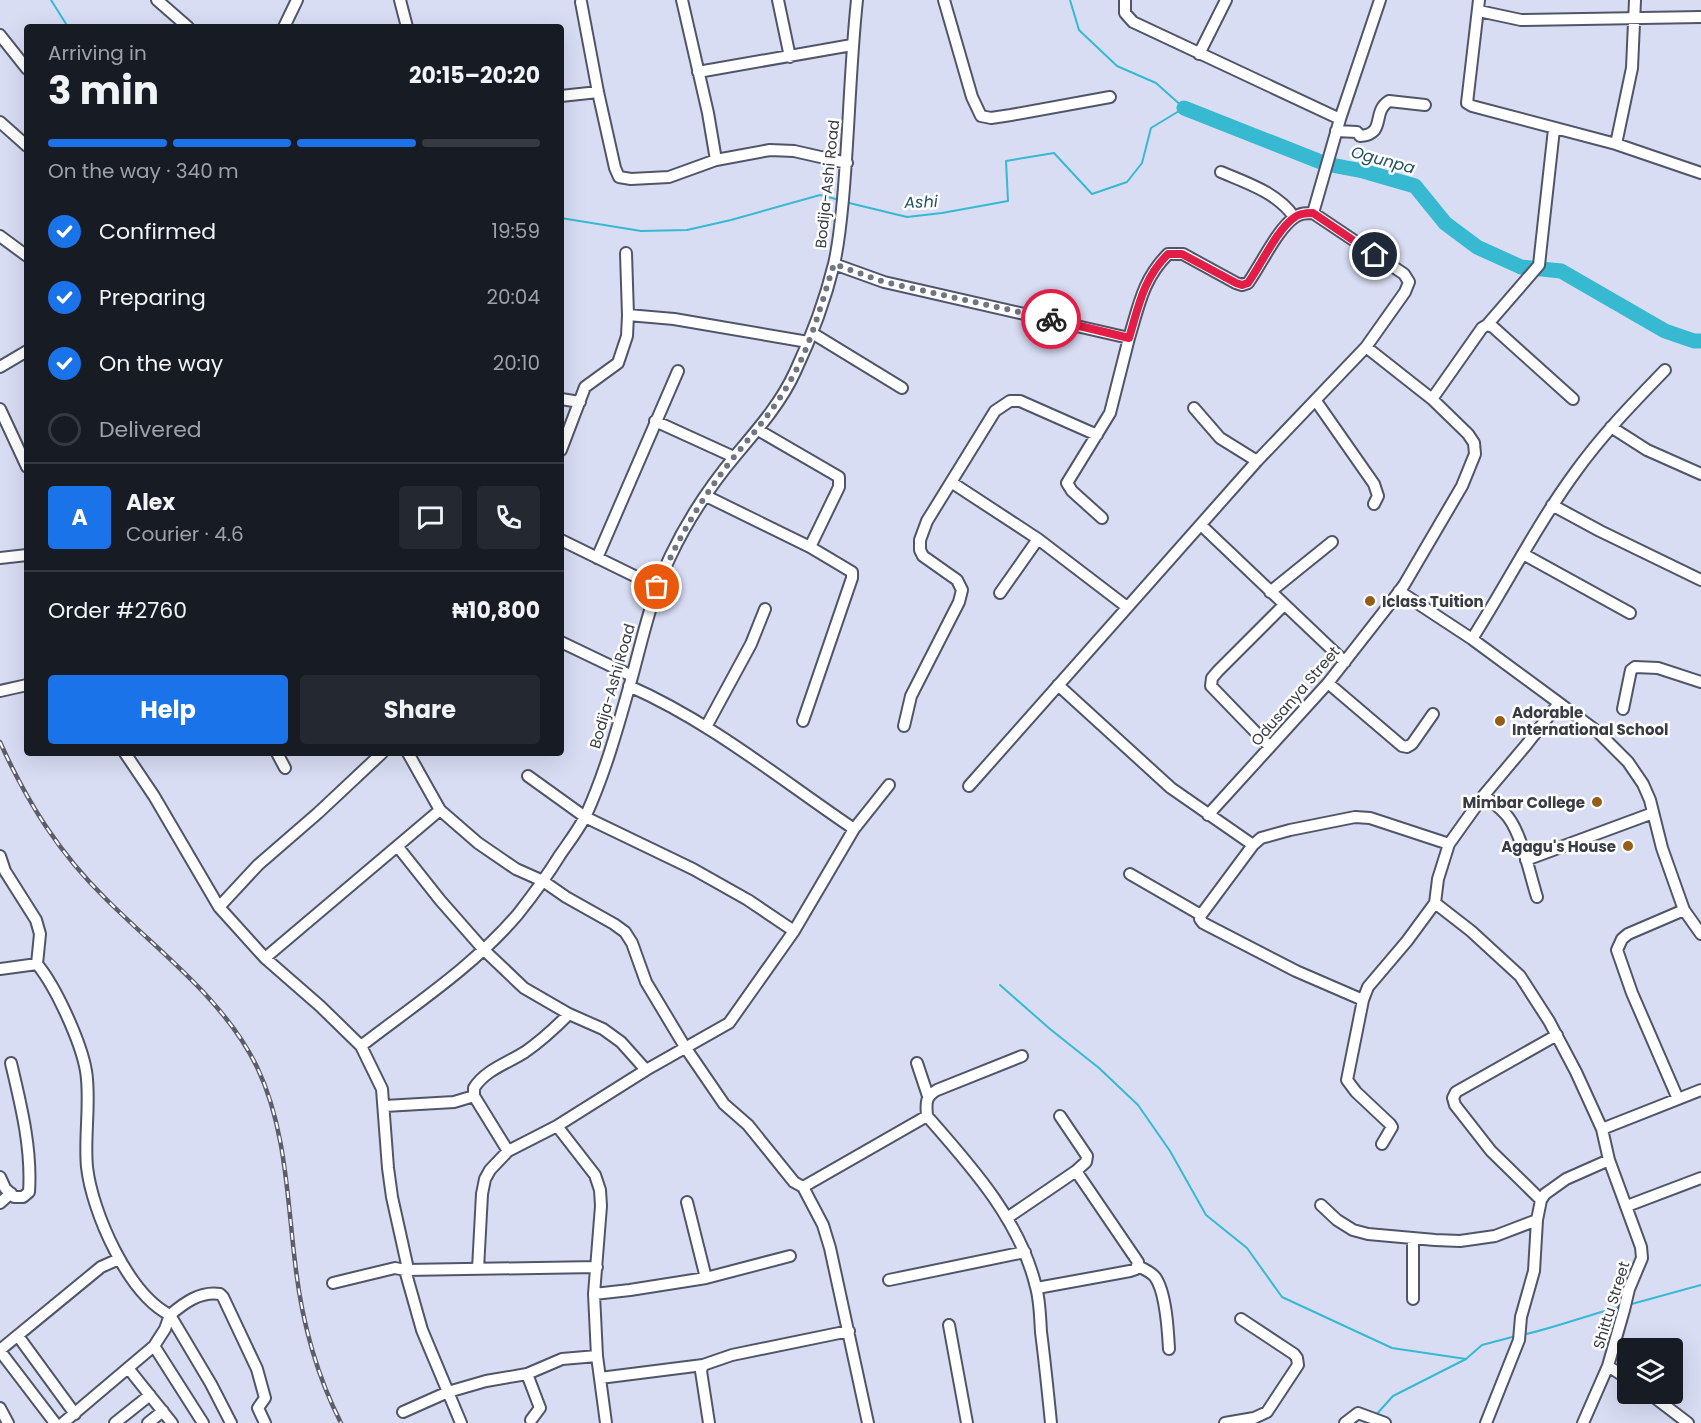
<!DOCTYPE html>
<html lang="en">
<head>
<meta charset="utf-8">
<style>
	body { margin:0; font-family:Poppins,sans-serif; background:#242831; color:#f1f3f6; height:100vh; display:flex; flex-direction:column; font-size:22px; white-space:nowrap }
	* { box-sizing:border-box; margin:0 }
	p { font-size:20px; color:#9ea1a6 }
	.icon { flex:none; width:33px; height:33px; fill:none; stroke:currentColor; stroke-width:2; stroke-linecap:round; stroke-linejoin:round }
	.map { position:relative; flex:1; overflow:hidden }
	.sheet { position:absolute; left:24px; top:24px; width:540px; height:732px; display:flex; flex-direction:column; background:#171b24; border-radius:6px; box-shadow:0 6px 24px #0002 }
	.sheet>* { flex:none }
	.controls { position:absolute; left:1617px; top:1338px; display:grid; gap:12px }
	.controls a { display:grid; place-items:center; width:66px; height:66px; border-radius:6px; background:#171b24; box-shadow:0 6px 24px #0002; font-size:30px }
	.pin { position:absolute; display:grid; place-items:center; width:51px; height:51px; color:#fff; margin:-26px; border:3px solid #fff; border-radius:50%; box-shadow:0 2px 6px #0007 }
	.courier { position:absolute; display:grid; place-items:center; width:60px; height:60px; margin:-30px; border:4px solid #e11d48; border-radius:50%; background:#fff; color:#222; box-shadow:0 2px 8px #0007 }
	.head em { font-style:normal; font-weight:700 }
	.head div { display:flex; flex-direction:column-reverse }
	.head { display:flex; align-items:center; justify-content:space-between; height:102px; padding:0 24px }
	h1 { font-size:39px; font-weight:700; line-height:45px }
	.bar { display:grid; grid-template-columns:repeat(4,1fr); gap:9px 6px; align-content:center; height:72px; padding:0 24px }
	.bar i { height:8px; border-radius:4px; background:#363941 }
	.bar .on { background:#1a73e8 }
	.bar p { grid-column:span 4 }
	.line { display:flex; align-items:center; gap:15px; padding:0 24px; border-top:2px solid #363941 }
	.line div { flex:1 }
	.round { display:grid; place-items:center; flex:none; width:63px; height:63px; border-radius:6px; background:#242831 }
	ol { padding:0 24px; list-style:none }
	li { display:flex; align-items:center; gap:18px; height:66px }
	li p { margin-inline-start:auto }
	li .icon { padding:6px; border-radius:50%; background:#1a73e8; color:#fff; stroke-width:4 }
	li:last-child { color:#9ea1a6 }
	li i { width:33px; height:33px; border:3px solid #363941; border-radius:50% }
	.action { display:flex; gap:12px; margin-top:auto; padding:12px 24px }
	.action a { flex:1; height:69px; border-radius:6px; background:#1a73e8; color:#fff; font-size:24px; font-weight:700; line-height:69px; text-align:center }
	.action a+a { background:#242831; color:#f1f3f6 }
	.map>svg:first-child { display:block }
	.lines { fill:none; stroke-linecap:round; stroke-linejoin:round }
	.stream { stroke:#37b9d2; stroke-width:2 }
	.river { stroke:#37b9d2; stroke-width:15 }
	.minor-casing { stroke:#505568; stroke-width:14 }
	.minor { stroke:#fff; stroke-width:10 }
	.rail-casing { stroke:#5b5d69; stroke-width:4.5 }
	.rail { stroke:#fff; stroke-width:2; stroke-dasharray:7; stroke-linecap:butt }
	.done { stroke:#717482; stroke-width:6; stroke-dasharray:0 10.8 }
	.route { stroke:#e11d48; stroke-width:8 }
	.poi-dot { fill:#965d19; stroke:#fff; stroke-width:2 }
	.labels { text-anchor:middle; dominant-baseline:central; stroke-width:5; stroke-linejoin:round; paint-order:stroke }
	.street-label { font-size:15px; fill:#3a3c45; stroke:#fff }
	.poi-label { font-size:15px; font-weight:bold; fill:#3a3c45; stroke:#fff; text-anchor:start }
	.water-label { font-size:16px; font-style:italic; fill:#1f535e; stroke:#fff }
</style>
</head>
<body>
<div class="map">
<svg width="1701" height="1423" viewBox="0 0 1701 1423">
	<rect width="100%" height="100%" fill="#d8ddf4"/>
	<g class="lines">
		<path class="stream" d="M51 0 68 27
			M845 202 907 217 942 213 1008 201 1006 161 1054 153 1092 194 1127 182 1142 163 1151 128 1184 108 1156 83 1117 66 1079 30 1070 0
			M561 218 641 231 687 230 731 220 820 195 840 200
			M1000 985 1050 1029 1099 1068 1138 1105 1170 1151 1206 1215 1247 1248 1282 1297 1392 1348 1466 1359
			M1628 1305 1701 1285
			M1522 1335C1555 1328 1587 1315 1620 1307
			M1375 1416 1393 1396 1466 1359 1482 1345 1516 1336"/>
		<path class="river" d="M1184 108 1326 164 1363 171 1415 186 1445 223 1477 247 1521 267 1561 271 1665 331 1694 341H1701"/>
		<defs>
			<path id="minor" d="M157 0 188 27
				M400 0 407 27
				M682 0 708 113 716 160
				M778 0 790 57
				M944 0 972 97 981 116 991 118 1011 115 1110 97
				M1125 0V13L1133 22 1340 119
				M1479 0 1467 103 1472 106 1616 144 1701 173
				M581 2 598 92 615 168 619 177 631 179 669 177 716 160 770 150 794 151 847 163
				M1479 11 1521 20 1701 17
				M284 27 297 0
				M0 35 27 69
				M1199 54 1226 0
				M698 72 852 45
				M561 96 598 92
				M0 122 27 146
				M1336 131 1357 132 1360 136C1387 134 1371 112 1389 101L1425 105
				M1616 144 1632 68 1635 0
				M1221 172C1247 183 1278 193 1294 217
				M1313 213 1340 119 1380 0
				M0 236 27 256
				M626 253 628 315
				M834 264 884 282 1129 338C1139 305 1143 279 1168 254H1183L1236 283 1242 285 1248 283C1261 265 1277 229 1295 217 1300 213 1307 213 1313 213L1404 274 1409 282 1405 292 1366 347 1257 461 969 786
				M1487 325 1539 265 1554 129
				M812 333 902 388
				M0 367 27 351
				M561 399 580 402
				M1432 399 1482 328 1487 325 1493 327 1573 399
				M1316 401 1374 484 1378 496 1374 504
				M1194 408 1220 438 1257 461
				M0 409 27 467
				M655 421 734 457
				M1611 427 1647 450 1701 474
				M758 430 839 477V487L810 547
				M561 450 585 387 618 363 627 336 628 315 674 319 808 342
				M951 482 1038 539 1127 607
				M706 496 810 547 852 572V578L803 721
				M1552 505 1600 531 1701 580
				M1102 518 1072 491 1067 483 1110 413 1129 338
				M1202 526 1345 662
				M561 540 657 587
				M1523 554 1630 613
				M0 558 27 555
				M597 558 678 371
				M1399 591 1472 639 1559 703 1598 732 1628 762 1643 784 1650 800 1662 848 1684 910 1701 934
				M1270 592 1332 542
				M1000 593 1038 539
				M1472 639C1507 584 1536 526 1574 474 1601 436 1633 403 1665 370
				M561 642 632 676
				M1328 683 1402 746 1407 747 1412 744 1433 714
				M1058 685 1171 788 1253 845 1261 838 1290 830 1355 817 1370 818 1449 844
				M629 686C711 722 780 779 854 829
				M0 691 27 685
				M1623 709 1631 670 1635 667 1658 668 1701 682
				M904 726 911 696 959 602 962 590 957 580 923 556 920 550V540L927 521 995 411 1010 401H1020L1097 435
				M706 727 751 644 765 609
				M1270 747 1211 686 1212 678 1218 671 1284 605
				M125 753 154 796 219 907 265 958 320 1006 361 1046 382 1089 388 1168 392 1197 408 1269
				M277 753 285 768
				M408 753 440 810 478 843 516 869 543 881 566 897 614 924 625 932 632 943 646 982 685 1047 724 1104 748 1125 794 1182 803 1187 823 1225 830 1248 868 1423
				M528 776 585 817 693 869 748 900 794 931
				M1484 795C1492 802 1502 809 1508 817 1522 835 1530 875 1537 897
				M1208 815 1328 683 1389 605 1404 585 1462 486 1475 454 1474 443 1468 434 1432 399 1366 347
				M1253 845 1201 915 1200 919 1203 923 1296 971 1363 1000
				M398 847 440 900 483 949 524 988 569 1014 603 1029 621 1042 646 1070
				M0 856 5 871 36 920 40 934 37 964C56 987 81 1042 86 1071 91 1100 84 1137 87 1167 92 1212 128 1294 170 1315 184 1303 200 1291 220 1294L223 1297 257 1369 265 1398 258 1408 265 1423
				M1526 860 1653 813
				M1130 874 1201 915
				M1435 903 1471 931 1520 976 1549 1021 1576 1072 1602 1129 1609 1160 1641 1247 1642 1258 1629 1289 1624 1310 1608 1366 1583 1423
				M219 907 258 865 318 813 382 753
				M265 958 440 810
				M0 969 37 964
				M361 1046C414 1005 474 966 518 914 533 895 547 876 560 855 569 842 579 829 586 815 606 771 619 723 632 677 643 636 652 595 670 557 687 521 710 486 736 455 757 430 781 403 795 372 811 338 825 301 834 264 839 243 841 220 843 199 849 133 850 66 857 0
				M917 1063 928 1096
				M1678 1099 1632 993 1617 950 1622 939 1628 934 1684 910
				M385 1106 454 1102 474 1096
				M927 1116C971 1166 1020 1220 1036 1287 1040 1301 1040 1317 1041 1332 1045 1363 1048 1393 1051 1423
				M1060 1116 1087 1156 1086 1162 1076 1171
				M557 1126 595 1175 600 1190 601 1206 594 1294 597 1356 606 1423
				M1602 1129 1701 1090
				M1382 1144 1392 1127 1390 1124 1356 1092 1347 1080 1363 1000 1368 987 1407 941 1435 903 1438 879 1449 844 1484 795 1527 744 1559 703
				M508 1151 474 1096V1088C485 1070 508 1063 525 1052 541 1041 555 1028 569 1014
				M0 1177 5 1188 14 1197H23L29 1192C32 1149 21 1105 11 1063
				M803 1187 927 1116C926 1103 925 1097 937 1090L1022 1056
				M1541 1200 1491 1151 1455 1105 1453 1098 1456 1092 1557 1035
				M687 1202 706 1278
				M0 1203 11 1193
				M1321 1205 1337 1220 1353 1230 1368 1234 1435 1240 1460 1241 1495 1236 1537 1220
				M1627 1206 1701 1178
				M1007 1218 1076 1171 1138 1262 1136 1269 1130 1271 1037 1288
				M1138 1266C1144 1269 1151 1272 1155 1277 1166 1292 1168 1330 1169 1349
				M478 1269 482 1194 485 1179 490 1170 508 1151 557 1126 646 1070 729 1023 794 931 854 829 889 785
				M405 1270 422 1330 461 1423
				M889 1280 1025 1252
				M333 1283 395 1268 405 1270 597 1267
				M594 1294 630 1290 706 1278 790 1256
				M1413 1299V1238
				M170 1315 211 1384 231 1423
				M949 1325 967 1423
				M18 1336 75 1414
				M154 1346 203 1423
				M0 1350 101 1267 119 1259
				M0 1351 55 1423
				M1608 1366 1628 1379
				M128 1368 172 1423
				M527 1374 540 1408 531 1420
				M600 1378 703 1365
				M1650 1394 1688 1423
				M0 1408 8 1423
				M403 1412 448 1392 486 1381 527 1374 562 1359 597 1356
				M63 1423 154 1346 165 1329 170 1315
				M115 1423 150 1395
				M148 1423 163 1411
				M709 1423 701 1371 703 1365 732 1355 849 1331
				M1225 1423 1254 1418 1267 1412 1298 1365 1297 1358 1294 1354 1241 1319
				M1345 1423 1358 1413 1385 1423
				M1486 1423 1519 1340 1521 1317 1534 1271 1537 1220 1541 1200 1545 1194 1566 1179 1609 1160"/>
		</defs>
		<use href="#minor" class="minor-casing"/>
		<use href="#minor" class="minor"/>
		<defs>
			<path id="rail" d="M0 742C27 802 59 853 106 899 159 952 224 999 257 1067 286 1128 287 1197 295 1262 301 1317 316 1374 341 1423"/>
		</defs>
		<use href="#rail" class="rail-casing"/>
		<use href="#rail" class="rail"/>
	</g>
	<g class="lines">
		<path class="done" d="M657 587C677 540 702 497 734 457 755 431 777 406 793 376 812 342 822 301 834 264L884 282 1051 319"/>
		<path class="route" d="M1051 319 1129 338C1139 305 1143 279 1168 254H1182L1236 283 1242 285 1248 283C1261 265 1277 229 1295 217 1300 213 1307 213 1313 213L1375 255"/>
	</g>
	<g class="poi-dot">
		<circle cx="1370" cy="601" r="6"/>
		<circle cx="1500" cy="721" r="6"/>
		<circle cx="1597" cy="802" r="6"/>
		<circle cx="1628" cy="846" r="6"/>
	</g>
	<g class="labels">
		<g class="street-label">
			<text transform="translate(827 184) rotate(-84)">Bodija-Ashi Road</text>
			<text transform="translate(612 686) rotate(-74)">Bodija-Ashi Road</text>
			<text transform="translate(1295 696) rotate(-49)">Odusanya Street</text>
			<text transform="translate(1611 1305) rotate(-73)">Shittu Street</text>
		</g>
		<g class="poi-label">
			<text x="1382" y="601">Iclass Tuition</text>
			<text x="1512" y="712">Adorable<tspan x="1512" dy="17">International School</tspan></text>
			<text x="1585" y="802" text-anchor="end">Mimbar College</text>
			<text x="1616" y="846" text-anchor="end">Agagu's House</text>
		</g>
		<g class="water-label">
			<text transform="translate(1383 160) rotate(15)">Ogunpa</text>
			<text transform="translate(921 202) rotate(-2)">Ashi</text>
		</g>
	</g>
</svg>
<div class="controls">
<a><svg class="icon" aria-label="layers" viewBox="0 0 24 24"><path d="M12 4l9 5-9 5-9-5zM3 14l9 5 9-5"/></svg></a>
</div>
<div class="pin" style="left:657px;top:587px;background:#ea580c"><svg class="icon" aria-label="bag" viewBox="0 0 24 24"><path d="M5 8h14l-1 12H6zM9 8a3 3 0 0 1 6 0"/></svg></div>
<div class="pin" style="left:1375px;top:255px;background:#1f2937"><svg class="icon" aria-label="home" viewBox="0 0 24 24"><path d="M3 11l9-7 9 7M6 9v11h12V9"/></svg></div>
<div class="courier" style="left:1051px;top:319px"><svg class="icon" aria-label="bike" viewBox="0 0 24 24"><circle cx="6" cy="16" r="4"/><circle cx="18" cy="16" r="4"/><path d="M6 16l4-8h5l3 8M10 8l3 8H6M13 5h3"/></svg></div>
<section class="sheet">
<div class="head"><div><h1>3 min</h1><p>Arriving in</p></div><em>20:15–20:20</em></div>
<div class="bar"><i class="on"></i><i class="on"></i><i class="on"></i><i></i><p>On the way · 340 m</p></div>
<ol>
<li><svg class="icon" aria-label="check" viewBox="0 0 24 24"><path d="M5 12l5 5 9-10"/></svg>Confirmed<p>19:59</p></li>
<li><svg class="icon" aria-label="check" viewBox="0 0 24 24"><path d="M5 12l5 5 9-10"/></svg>Preparing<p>20:04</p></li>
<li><svg class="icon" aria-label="check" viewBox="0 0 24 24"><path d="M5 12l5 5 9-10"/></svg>On the way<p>20:10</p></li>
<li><i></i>Delivered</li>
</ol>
<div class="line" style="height:108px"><b class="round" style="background:#1a73e8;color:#fff">A</b><div><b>Alex</b><p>Courier · 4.6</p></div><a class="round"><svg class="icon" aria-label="chat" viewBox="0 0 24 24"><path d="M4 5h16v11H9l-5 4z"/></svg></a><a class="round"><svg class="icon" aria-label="phone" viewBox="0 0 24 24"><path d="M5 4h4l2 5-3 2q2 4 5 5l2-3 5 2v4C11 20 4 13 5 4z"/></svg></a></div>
<div class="line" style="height:78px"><div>Order #2760</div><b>₦10,800</b></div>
<div class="action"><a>Help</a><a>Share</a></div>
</section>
</div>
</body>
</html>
